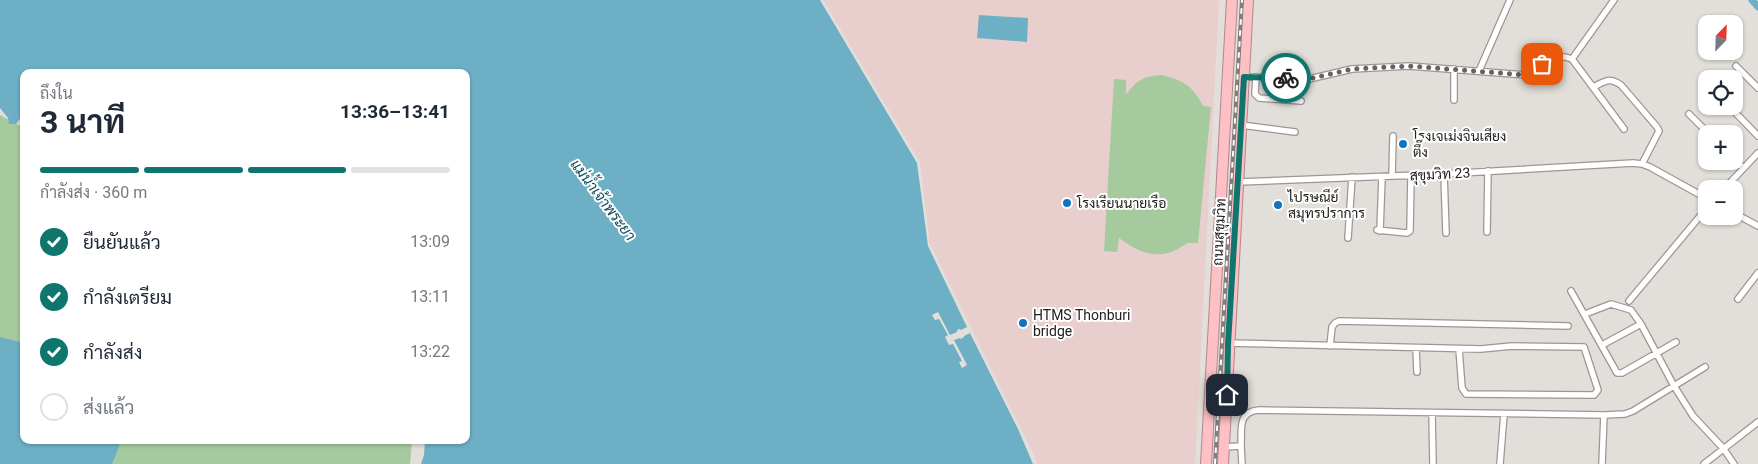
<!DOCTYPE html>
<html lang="th">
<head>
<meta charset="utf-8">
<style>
	body { margin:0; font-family:Roboto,Sarabun,sans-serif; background:#f2f2f3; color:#1f2937; height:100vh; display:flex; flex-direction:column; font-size:19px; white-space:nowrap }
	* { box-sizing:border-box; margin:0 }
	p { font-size:16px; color:#747a83 }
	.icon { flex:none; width:28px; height:28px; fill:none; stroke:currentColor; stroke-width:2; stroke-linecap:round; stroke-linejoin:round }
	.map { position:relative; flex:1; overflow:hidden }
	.details { position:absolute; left:20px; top:69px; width:450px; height:375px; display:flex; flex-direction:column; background:#fff; border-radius:10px; box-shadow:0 1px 4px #0004 }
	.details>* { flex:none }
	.needle { width:32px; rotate:23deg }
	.tools { position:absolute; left:1698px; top:15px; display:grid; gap:10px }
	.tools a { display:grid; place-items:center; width:45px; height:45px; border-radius:10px; background:#fff; box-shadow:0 1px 4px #0004; font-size:25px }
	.pin { position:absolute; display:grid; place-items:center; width:42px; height:42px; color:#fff; margin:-21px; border-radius:10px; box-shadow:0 2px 8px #0006 }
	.courier { position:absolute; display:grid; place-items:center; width:50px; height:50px; margin:-25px; border:4px solid #0f766e; border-radius:50%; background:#fff; color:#222; box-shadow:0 1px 6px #0007 }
	.headline em { font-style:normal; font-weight:700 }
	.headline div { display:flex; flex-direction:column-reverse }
	.headline { display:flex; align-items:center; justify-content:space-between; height:85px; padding:0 20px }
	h1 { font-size:32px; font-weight:700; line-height:38px }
	.bar { display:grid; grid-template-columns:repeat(4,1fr); gap:8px 5px; align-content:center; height:60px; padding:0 20px }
	.bar i { height:6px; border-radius:4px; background:#e0e1e3 }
	.bar .active { background:#0f766e }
	.bar p { grid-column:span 4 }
	ol { padding:0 20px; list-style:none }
	li { display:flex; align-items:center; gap:15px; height:55px }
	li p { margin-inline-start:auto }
	li .icon { padding:5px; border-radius:50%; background:#0f766e; color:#fff; stroke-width:4 }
	li:last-child { color:#747a83 }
	li i { width:28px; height:28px; border:2px solid #e0e1e3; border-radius:50% }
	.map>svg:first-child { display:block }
	.education { fill:#e8cecc }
	.green { fill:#a4ca9e }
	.water { fill:#6db0c5 }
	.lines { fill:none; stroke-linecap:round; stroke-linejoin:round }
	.canal { stroke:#6db0c5; stroke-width:7 }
	.street-casing { stroke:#9b9793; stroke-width:8 }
	.highway-casing { stroke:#b1888b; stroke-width:12 }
	.street { stroke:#fff; stroke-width:5.5 }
	.highway { stroke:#fdc0c4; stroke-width:10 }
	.rail-casing { stroke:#807d7a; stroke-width:4 }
	.rail { stroke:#fff; stroke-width:2; stroke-dasharray:5.5; stroke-linecap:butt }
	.done { stroke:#666361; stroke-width:5; stroke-dasharray:0 9 }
	.route { stroke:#0f766e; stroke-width:6 }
	.poi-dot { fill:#1274c0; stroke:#fff; stroke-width:2 }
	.labels { text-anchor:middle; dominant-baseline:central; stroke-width:4; stroke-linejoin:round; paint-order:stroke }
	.poi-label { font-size:14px; fill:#232120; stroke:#fff; text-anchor:start }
	.street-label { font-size:14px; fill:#232120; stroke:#fff }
	.water-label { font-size:15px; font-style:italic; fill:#104b5a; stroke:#fff }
</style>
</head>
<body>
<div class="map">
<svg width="1758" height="464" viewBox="0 0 1758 464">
	<rect width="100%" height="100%" fill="#e2ded9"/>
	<path class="education" d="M823 0H1219L1195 464H1037L1035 457 930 244 920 162Z"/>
	<path class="green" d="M1162 75C1183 80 1193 86 1203 106L1211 107 1198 243H1187C1162 262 1142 255 1119 238L1117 252 1104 251 1114 79 1126 80V94C1138 80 1143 76 1162 75Z
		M0 115 24 128V440H412L410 464H0Z"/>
	<path class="water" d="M0 0H820L917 163 928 246 967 327 961 330 960 329 957 330V332L950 335 938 312 932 315 935 320 939 319 948 335 945 337 949 345 953 344 962 361 959 362 962 368 967 365 954 340 960 338 961 339 964 337V336L970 333 1018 429 1033 464H421L424 455 425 440H466V72H24V117L22 116 16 124H9L8 118 0 108Z
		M979 15 1028 18 1027 42 977 38Z
		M0 337 24 343V440H120L119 447 112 464H0Z"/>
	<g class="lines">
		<path class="canal" d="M1752 0 1758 7"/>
		<defs>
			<path id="street" d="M1572 59 1614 0
				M1736 66 1758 88
				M1454 69V100
				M1479 71 1510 0
				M1244 77 1309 79 1352 69 1409 66 1526 75C1544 67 1549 50 1572 59L1624 129
				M1256 77 1255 94 1259 98 1301 101
				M1593 87C1606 81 1609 77 1621 85L1657 127 1659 131 1642 164
				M1729 106 1758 136
				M1689 114 1709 134
				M1241 125 1295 132
				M1734 159 1743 168
				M1444 174 1446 233
				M1392 176 1393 136
				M1238 182 1444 174 1633 163 1642 164 1650 167 1706 198
				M1724 189 1758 153
				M1734 213 1758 226
				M1377 230 1407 233 1410 231 1411 175
				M1380 231 1382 177
				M1487 232 1488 171
				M1348 238 1352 177
				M1571 291 1617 373H1622L1676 342
				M1738 299 1758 273
				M1629 301 1706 209
				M1585 314 1611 304 1631 310 1641 324 1674 386 1693 416 1723 448 1734 464
				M1228 343 1481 349 1512 346 1584 347 1598 390 1594 395 1466 394 1462 388 1459 349
				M1604 344 1641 324
				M1330 346 1332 327 1335 323 1339 321 1568 326
				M1416 348 1417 372
				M1432 413 1433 464
				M1241 446 1242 464
				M1224 447 1241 446C1242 429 1237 412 1259 410L1604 415 1625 414 1633 411 1705 367
				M1500 464 1504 414
				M1602 464 1604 415
				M1704 464 1758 422"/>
			<path id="highway" d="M1206 464 1232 0
				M1223 464 1248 0"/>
		</defs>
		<use href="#street" class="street-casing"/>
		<use href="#highway" class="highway-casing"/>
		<use href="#street" class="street"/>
		<use href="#highway" class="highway"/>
		<defs>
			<path id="rail" d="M1215 464 1242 0"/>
		</defs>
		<use href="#rail" class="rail-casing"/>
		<use href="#rail" class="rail"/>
	</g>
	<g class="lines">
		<path class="done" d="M1286 78 1309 79 1352 69 1409 66 1526 75 1534 72 1542 64"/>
		<path class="route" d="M1227 395 1228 344 1244 77 1286 78"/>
	</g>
	<g class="poi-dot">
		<circle cx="1403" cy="144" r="5"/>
		<circle cx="1067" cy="203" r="5"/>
		<circle cx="1278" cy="205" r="5"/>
		<circle cx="1023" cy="323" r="5"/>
	</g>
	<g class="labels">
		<g class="poi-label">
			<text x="1413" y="136">โรงเจเม่งจินเสียง<tspan x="1413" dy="16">ตึ๊ง</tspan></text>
			<text x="1288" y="197">ไปรษณีย์<tspan x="1288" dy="16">สมุทรปราการ</tspan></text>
			<text x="1077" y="203">โรงเรียนนายเรือ</text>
			<text x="1033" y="315">HTMS Thonburi<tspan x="1033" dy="16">bridge</tspan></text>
		</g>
		<g class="street-label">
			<text transform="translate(1440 174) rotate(-3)">สุขุมวิท 23</text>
			<text transform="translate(1219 232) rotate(-87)">ถนนสุขุมวิท</text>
		</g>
		<g class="water-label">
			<text transform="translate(603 200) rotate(53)">แม่น้ำเจ้าพระยา</text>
		</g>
	</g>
</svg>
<div class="tools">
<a><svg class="needle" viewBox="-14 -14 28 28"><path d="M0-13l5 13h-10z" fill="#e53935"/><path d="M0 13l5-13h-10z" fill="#747a83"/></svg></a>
<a><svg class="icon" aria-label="locate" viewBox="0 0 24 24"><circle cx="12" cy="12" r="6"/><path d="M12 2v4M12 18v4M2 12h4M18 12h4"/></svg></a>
<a>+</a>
<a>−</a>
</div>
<div class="pin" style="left:1542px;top:64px;background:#ea580c"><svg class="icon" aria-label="bag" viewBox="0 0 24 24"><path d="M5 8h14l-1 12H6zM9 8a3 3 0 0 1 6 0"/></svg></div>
<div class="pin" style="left:1227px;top:395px;background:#1f2937"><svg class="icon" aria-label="home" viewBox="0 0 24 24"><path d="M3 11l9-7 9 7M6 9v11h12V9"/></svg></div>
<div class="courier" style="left:1286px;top:78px"><svg class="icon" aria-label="bike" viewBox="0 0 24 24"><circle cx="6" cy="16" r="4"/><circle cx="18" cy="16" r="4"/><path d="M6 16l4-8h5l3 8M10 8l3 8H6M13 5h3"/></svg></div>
<section class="details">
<div class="headline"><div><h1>3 นาที</h1><p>ถึงใน</p></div><em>13:36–13:41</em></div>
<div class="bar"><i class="active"></i><i class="active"></i><i class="active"></i><i></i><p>กำลังส่ง · 360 m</p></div>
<ol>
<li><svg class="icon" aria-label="check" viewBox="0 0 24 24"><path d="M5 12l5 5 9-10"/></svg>ยืนยันแล้ว<p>13:09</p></li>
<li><svg class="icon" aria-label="check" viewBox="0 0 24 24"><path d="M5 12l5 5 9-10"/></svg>กำลังเตรียม<p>13:11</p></li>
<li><svg class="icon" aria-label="check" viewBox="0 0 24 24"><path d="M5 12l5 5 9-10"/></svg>กำลังส่ง<p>13:22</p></li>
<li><i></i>ส่งแล้ว</li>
</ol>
</section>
</div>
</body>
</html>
